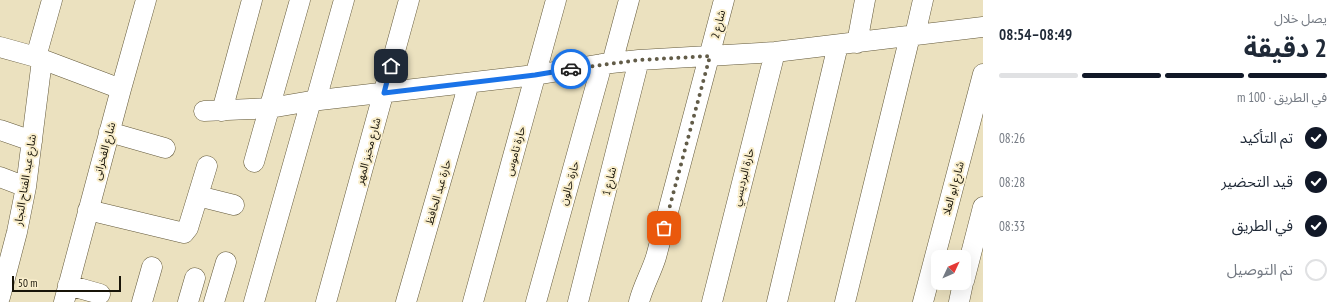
<!DOCTYPE html>
<html lang="ar">
<head>
<meta charset="utf-8">
<style>
	body { margin:0; font-family:"PT Sans Narrow","Noto Sans Arabic",sans-serif; background:#f6f6f7; color:#1f2937; direction:rtl; height:100vh; display:flex; flex-direction:column; font-size:15px; white-space:nowrap }
	* { box-sizing:border-box; margin:0 }
	p { font-size:13px; color:#747a83 }
	.icon { flex:none; width:22px; height:22px; fill:none; stroke:currentColor; stroke-width:2; stroke-linecap:round; stroke-linejoin:round }
	.map { position:relative; flex:1; overflow:hidden; direction:ltr }
	.side { display:flex; flex-direction:column; background:#fff; width:360px }
	.side>* { flex:none }
	.needle { width:26px; rotate:46deg }
	.fabs { position:absolute; left:931px; top:250px; display:grid; gap:8px }
	.fabs a { display:grid; place-items:center; width:40px; height:40px; border-radius:8px; background:#fff; box-shadow:0 4px 16px #0002; font-size:20px }
	.scale { position:absolute; left:12px; bottom:10px; width:109px; box-sizing:border-box; padding-left:4px; border:2px solid #181408; border-top:0; font-size:11px; line-height:14px; white-space:nowrap; color:#181408; -webkit-text-stroke:3px #f9eecc; paint-order:stroke }
	.pin { position:absolute; display:grid; place-items:center; width:34px; height:34px; color:#fff; margin:-17px; border-radius:8px; box-shadow:0 2px 6px #0006 }
	.courier { position:absolute; display:grid; place-items:center; width:40px; height:40px; margin:-20px; border:3px solid #1a73e8; border-radius:50%; background:#fff; color:#222; box-shadow:0 1px 5px #0007 }
	.headline em { font-style:normal; font-weight:700 }
	.headline div { display:flex; flex-direction:column-reverse }
	.headline { display:flex; align-items:center; justify-content:space-between; height:68px; padding:0 16px }
	h1 { font-size:26px; font-weight:700; line-height:30px }
	.bar { display:grid; grid-template-columns:repeat(4,1fr); gap:6px 4px; align-content:center; height:48px; padding:0 16px }
	.bar i { height:5px; border-radius:3px; background:#e0e1e3 }
	.bar .current { background:#111827 }
	.bar p { grid-column:span 4 }
	ol { padding:0 16px; list-style:none }
	li { display:flex; align-items:center; gap:12px; height:44px }
	li p { margin-inline-start:auto }
	li .icon { padding:4px; border-radius:50%; background:#111827; color:#fff; stroke-width:4 }
	li:last-child { color:#747a83 }
	li i { width:22px; height:22px; border:2px solid #e0e1e3; border-radius:50% }
	main { display:flex; flex:1; min-height:0 }
	.map>svg:first-child { display:block }
	.lines { fill:none; stroke-linecap:round; stroke-linejoin:round }
	.minor-casing { stroke:#63593b; stroke-width:21 }
	.minor { stroke:#fff; stroke-width:20 }
	.done { stroke:#625c48; stroke-width:4; stroke-dasharray:0 7.2 }
	.route { stroke:#1a73e8; stroke-width:5 }
	.labels { text-anchor:middle; dominant-baseline:central; stroke-width:4; stroke-linejoin:round; paint-order:stroke }
	.street-label { font-size:11px; fill:#181408; stroke:#f9eecc }
</style>
</head>
<body>
<main>
<section class="side">
<div class="headline"><div><h1>2 دقيقة</h1><p>يصل خلال</p></div><em>08:49–08:54</em></div>
<div class="bar"><i class="current"></i><i class="current"></i><i class="current"></i><i></i><p>في الطريق · 100 m</p></div>
<ol>
<li><svg class="icon" aria-label="check" viewBox="0 0 24 24"><path d="M5 12l5 5 9-10"/></svg>تم التأكيد<p>08:26</p></li>
<li><svg class="icon" aria-label="check" viewBox="0 0 24 24"><path d="M5 12l5 5 9-10"/></svg>قيد التحضير<p>08:28</p></li>
<li><svg class="icon" aria-label="check" viewBox="0 0 24 24"><path d="M5 12l5 5 9-10"/></svg>في الطريق<p>08:33</p></li>
<li><i></i>تم التوصيل</li>
</ol>
</section>
<div class="map">
<svg width="983" height="302" viewBox="0 0 983 302">
	<rect width="100%" height="100%" fill="#ebe1bf"/>
	<g class="lines">
		<defs>
			<path id="minor" d="M915 35 923 0
				M857 43 865 0
				M0 47 36 57 121 89
				M36 57 52 0
				M612 63 629 0
				M316 100 344 0
				M204 111 270 108 311 101 535 75 602 64 639 60 775 52 983 27
				M222 111 252 0
				M0 130 32 141
				M109 132 165 148
				M254 162 300 0
				M0 177 26 187
				M198 196 234 205
				M88 210 184 233 188 228 207 166
				M964 281 983 207
				M68 285 100 294
				M0 297 17 232 26 187 42 60
				M64 302 121 89 146 0
				M142 302 152 267
				M188 302 195 278
				M214 302 226 262
				M254 302 311 101
				M326 302 409 0
				M406 302 469 83
				M473 302 556 0
				M536 302 602 64
				M578 302 639 60
				M639 302C643 286 651 273 656 257L724 0
				M712 302 775 52
				M777 302 838 45
				M845 302 910 36
				M923 302 983 74
				M959 302 963 283"/>
		</defs>
		<use href="#minor" class="minor-casing"/>
		<use href="#minor" class="minor"/>
	</g>
	<g class="lines">
		<path class="done" d="M571 69 639 60 710 56 664 228"/>
		<path class="route" d="M391 66 384 93 535 75 571 69"/>
	</g>
	<g class="labels">
		<g class="street-label">
			<text transform="translate(718 24) rotate(-76)">شارع 2</text>
			<text transform="translate(104 151) rotate(-75)">شارع الفخرانى</text>
			<text transform="translate(368 151) rotate(-75)">شارع مخبز المهر</text>
			<text transform="translate(515 151) rotate(-75)">حارة تاموس</text>
			<text transform="translate(743 177) rotate(-76)">حارة البرديسي</text>
			<text transform="translate(25 180) rotate(-81)">شارع عبد الفتاح النجار</text>
			<text transform="translate(609 181) rotate(-76)">شارع 1</text>
			<text transform="translate(569 183) rotate(-74)">حارة حالون</text>
			<text transform="translate(953 188) rotate(-75)">شارع ابو العلا</text>
			<text transform="translate(438 192) rotate(-74)">حارة عبد الحافظ</text>
		</g>
	</g>
</svg>
<div class="fabs">
<a><svg class="needle" viewBox="-14 -14 28 28"><path d="M0-13l5 13h-10z" fill="#e53935"/><path d="M0 13l5-13h-10z" fill="#747a83"/></svg></a>
</div>
<div class="scale">50 m</div>
<div class="pin" style="left:664px;top:228px;background:#ea580c"><svg class="icon" aria-label="bag" viewBox="0 0 24 24"><path d="M5 8h14l-1 12H6zM9 8a3 3 0 0 1 6 0"/></svg></div>
<div class="pin" style="left:391px;top:66px;background:#1f2937"><svg class="icon" aria-label="home" viewBox="0 0 24 24"><path d="M3 11l9-7 9 7M6 9v11h12V9"/></svg></div>
<div class="courier" style="left:571px;top:69px"><svg class="icon" aria-label="car" viewBox="0 0 24 24"><path d="M5 17H2v-5l4-1 3-4h7l3 4 3 1v5h-3M9 17h6M6 11h13"/><circle cx="7" cy="17" r="2"/><circle cx="17" cy="17" r="2"/></svg></div>
</div>
</main>
</body>
</html>
